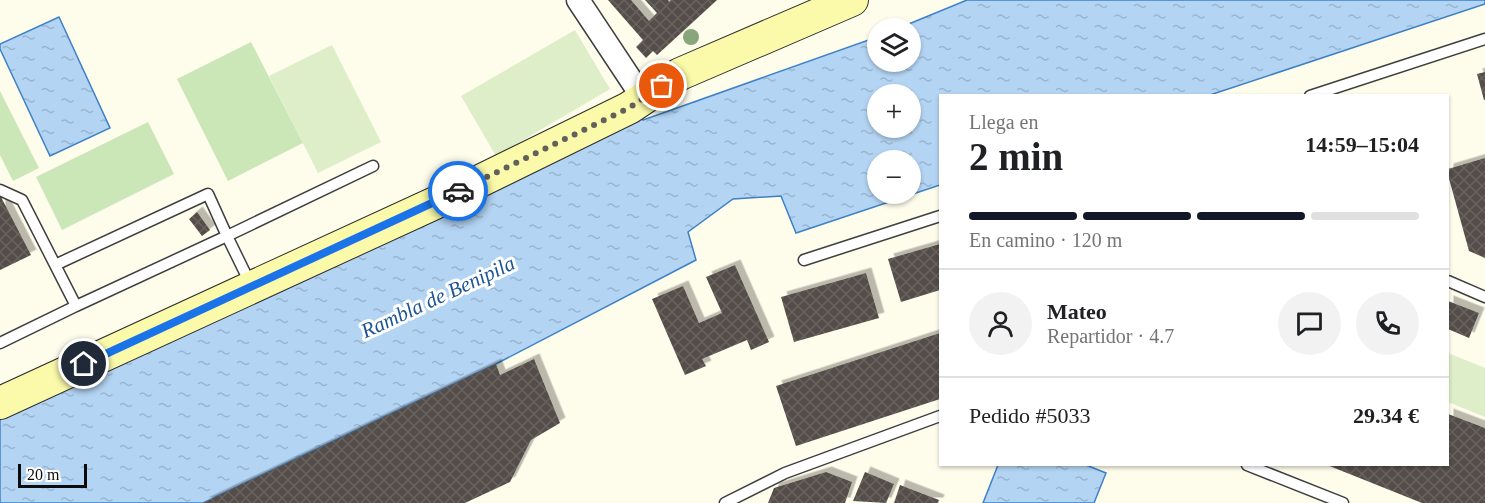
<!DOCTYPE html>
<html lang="es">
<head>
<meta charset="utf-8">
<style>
	body { margin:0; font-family:"Times New Roman",serif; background:#f2f2f2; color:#202124; height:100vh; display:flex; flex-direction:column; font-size:22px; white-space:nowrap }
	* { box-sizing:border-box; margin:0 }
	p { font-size:20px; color:#757577 }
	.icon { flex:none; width:33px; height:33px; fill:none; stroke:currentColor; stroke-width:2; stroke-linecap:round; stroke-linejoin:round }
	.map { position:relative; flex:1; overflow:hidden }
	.sheet { position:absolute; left:939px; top:94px; width:510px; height:372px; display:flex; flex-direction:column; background:#fff; border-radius:0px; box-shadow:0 2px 4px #0004 }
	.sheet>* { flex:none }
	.tools { position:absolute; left:867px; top:18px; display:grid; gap:12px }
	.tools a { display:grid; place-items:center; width:54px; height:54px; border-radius:50%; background:#fff; box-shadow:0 2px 4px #0004; font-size:30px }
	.scale { position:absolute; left:18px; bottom:15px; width:69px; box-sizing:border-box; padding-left:6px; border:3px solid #0c0c0c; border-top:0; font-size:16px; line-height:21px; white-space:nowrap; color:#0c0c0c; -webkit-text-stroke:4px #fff; paint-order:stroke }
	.pin { position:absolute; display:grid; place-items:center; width:51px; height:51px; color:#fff; margin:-26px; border:3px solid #fff; border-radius:50%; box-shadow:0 2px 6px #0007 }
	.courier { position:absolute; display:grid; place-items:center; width:60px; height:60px; margin:-30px; border:4px solid #1a73e8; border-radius:50%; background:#fff; color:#222; box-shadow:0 2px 8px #0007 }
	.headline em { font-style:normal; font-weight:600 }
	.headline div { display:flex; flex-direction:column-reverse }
	.headline { display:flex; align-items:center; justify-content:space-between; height:102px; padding:0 30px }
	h1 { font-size:39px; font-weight:600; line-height:45px }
	.bar { display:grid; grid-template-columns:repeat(4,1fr); gap:9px 6px; align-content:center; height:72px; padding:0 30px }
	.bar i { height:8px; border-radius:4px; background:#e0e0e0 }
	.bar .active { background:#111827 }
	.bar p { grid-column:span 4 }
	.line { display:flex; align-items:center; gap:15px; padding:0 30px; border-top:2px solid #e0e0e0 }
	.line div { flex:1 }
	.round { display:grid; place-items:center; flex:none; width:63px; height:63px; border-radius:32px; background:#f2f2f2 }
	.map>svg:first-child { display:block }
	.green { fill:#cbe6b7 }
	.pitch { fill:#ddeec9 }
	.water { fill:url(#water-ripples); stroke:#3e81c6; stroke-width:1.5; fill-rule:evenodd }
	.building { fill:url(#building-cross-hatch); filter:url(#shadow) }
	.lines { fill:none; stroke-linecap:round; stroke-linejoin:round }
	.lane-casing { stroke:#3f3f3f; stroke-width:13 }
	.street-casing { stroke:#3f3f3f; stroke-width:25 }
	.secondary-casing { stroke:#2e2e2e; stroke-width:34 }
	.lane { stroke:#fff; stroke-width:10 }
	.street { stroke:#fff; stroke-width:22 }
	.secondary { stroke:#fbfaaa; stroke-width:32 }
	.tree { fill:#88a67b }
	.done { stroke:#61605a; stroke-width:6; stroke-dasharray:0 10.8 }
	.route { stroke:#1a73e8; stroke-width:8 }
	.labels { text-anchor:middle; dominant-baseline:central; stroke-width:6; stroke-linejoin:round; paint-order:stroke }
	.water-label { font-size:21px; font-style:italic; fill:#1c5496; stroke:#fff }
</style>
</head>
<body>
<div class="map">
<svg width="1485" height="503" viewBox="0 0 1485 503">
	<defs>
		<pattern id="water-ripples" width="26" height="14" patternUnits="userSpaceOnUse" patternTransform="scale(1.5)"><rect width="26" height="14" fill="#b3d4f3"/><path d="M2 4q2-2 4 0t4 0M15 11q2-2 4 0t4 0" fill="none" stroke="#99b5cf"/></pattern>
		<pattern id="building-cross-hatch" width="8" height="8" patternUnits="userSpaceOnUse" patternTransform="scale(1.5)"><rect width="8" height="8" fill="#544e49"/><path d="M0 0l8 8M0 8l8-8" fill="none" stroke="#68635f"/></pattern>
		<filter id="shadow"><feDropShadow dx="5.5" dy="-5.5" stdDeviation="0" flood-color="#0004"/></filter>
	</defs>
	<rect width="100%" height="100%" fill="#fefceb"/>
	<path class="green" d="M251 42 303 143 228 181 177 79Z
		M0 91 39 168 13 181 0 155Z
		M148 122 174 174 62 230 36 177Z"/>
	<path class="pitch" d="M575 30 610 89 496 156 461 96Z
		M332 45 381 142 318 173 269 76Z
		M1448 353 1485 368V417L1448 402Z"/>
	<path class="water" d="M967 0H1485V4L1207 96H940V185L796 233 781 196 733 199 688 232 696 260 496 364 203 503H0V417L641 117 643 120 877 37 878 62H910V28H899ZM878 94H910V128H878ZM878 160H910V194H878Z
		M59 17 110 128 50 156 0 49V44Z
		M998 465H1086L1106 473 1094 503H983Z"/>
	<path class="building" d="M608 0H631L649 21 657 13 645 0H668L669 2 671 0H717L657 55 653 51 646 58 636 47 643 40Z
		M1485 72V100H1484L1477 74Z
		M1485 158V258L1469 251 1448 175V169Z
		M0 195 31 255 0 270Z
		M197 212 210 230 202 236 189 219Z
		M940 244V290L901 302 888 259Z
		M735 265 769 342 751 350 747 340 702 359 706 366 685 375 652 299 683 286 699 323 722 313 706 277Z
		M866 273 879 318 794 342 781 297Z
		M1448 301 1479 313 1469 338 1448 329Z
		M940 333V399L796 446 776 386Z
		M534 359 560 423 531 440 510 482 465 503H203L496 364 500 375Z
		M1448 414 1485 428V503H1422L1327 465H1448Z
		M826 472 852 482 845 503H768L774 488Z
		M865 472 894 484 886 503 853 501Z
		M900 485 939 500 938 503H894Z"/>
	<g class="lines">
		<defs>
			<path id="lane" d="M1310 96 1485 39
				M0 190 22 200 76 306 227 236 250 283
				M804 260 940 216
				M55 265 208 194 227 236 373 166
				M1448 281 1485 297
				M0 343 76 306
				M1247 465 1343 503
				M725 503 785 473 940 416"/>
			<path id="street" d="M578 0 643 98"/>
			<path id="secondary" d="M0 403 435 203 629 108 680 74 852 0"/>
		</defs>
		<use href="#lane" class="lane-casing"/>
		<use href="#street" class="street-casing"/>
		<use href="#secondary" class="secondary-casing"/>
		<use href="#lane" class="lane"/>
		<use href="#street" class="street"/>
		<use href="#secondary" class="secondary"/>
	</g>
	<circle class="tree" cx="691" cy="37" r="8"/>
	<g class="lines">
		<path class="done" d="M458 191 629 108 662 86"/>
		<path class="route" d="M84 364 458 191"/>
	</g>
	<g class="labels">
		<g class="water-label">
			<text transform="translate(438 297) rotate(-25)">Rambla de Benipila</text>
		</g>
	</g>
</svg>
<div class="tools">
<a><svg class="icon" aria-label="layers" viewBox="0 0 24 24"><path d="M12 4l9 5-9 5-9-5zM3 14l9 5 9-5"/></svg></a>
<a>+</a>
<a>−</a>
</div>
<div class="scale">20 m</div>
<div class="pin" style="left:662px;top:86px;background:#ea580c"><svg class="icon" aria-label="bag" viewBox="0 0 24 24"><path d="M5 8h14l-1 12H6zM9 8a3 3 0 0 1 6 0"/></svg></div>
<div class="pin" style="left:84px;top:364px;background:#1f2937"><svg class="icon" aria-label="home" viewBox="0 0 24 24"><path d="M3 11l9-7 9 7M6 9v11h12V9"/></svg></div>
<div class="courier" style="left:458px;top:191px"><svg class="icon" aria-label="car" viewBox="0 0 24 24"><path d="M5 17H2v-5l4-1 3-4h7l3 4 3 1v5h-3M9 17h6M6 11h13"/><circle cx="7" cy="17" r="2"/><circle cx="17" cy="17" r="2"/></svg></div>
<section class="sheet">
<div class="headline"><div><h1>2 min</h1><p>Llega en</p></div><em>14:59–15:04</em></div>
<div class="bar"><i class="active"></i><i class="active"></i><i class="active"></i><i></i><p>En camino · 120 m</p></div>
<div class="line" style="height:108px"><a class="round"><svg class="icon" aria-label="person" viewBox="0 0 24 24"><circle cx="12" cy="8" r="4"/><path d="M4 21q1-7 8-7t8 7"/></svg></a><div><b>Mateo</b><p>Repartidor · 4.7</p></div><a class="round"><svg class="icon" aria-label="chat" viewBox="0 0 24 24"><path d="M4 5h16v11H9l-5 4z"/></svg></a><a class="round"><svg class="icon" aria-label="phone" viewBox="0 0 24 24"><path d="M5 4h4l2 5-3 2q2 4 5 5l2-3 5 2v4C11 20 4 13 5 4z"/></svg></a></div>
<div class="line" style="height:78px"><div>Pedido #5033</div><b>29.34 €</b></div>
</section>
</div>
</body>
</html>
